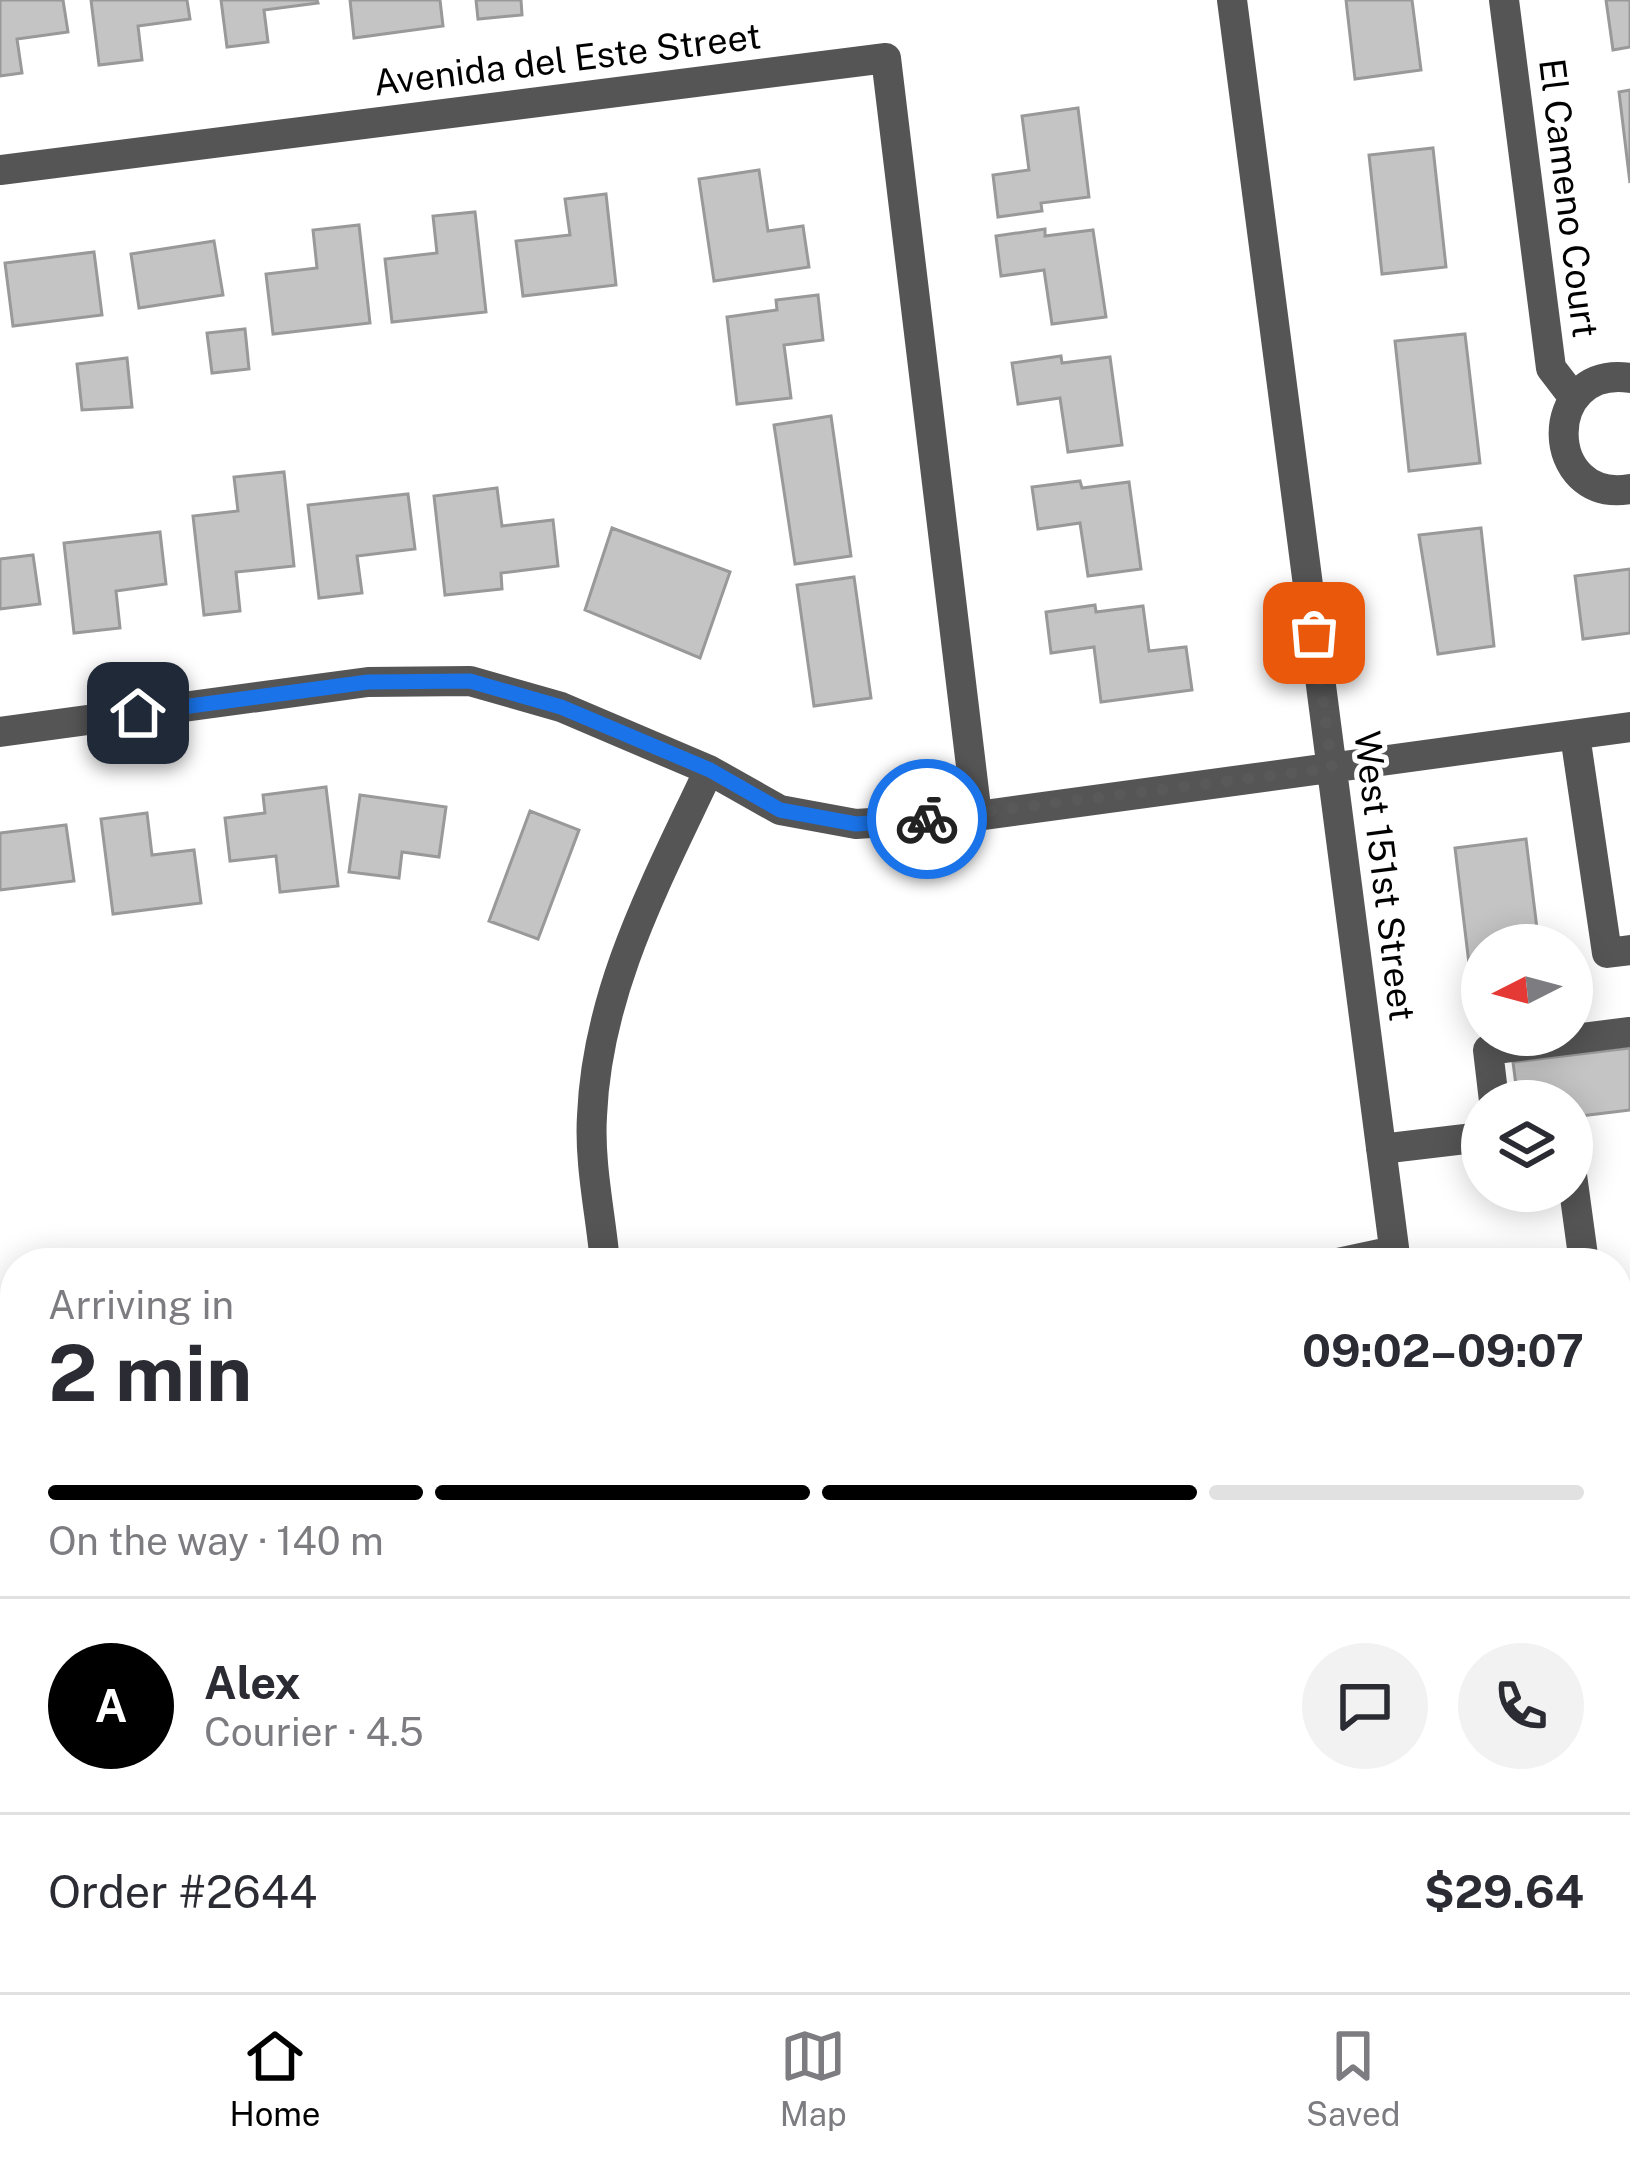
<!DOCTYPE html>
<html lang="en">
<head>
<meta charset="utf-8">
<style>
	body { margin:0; font-family:"Public Sans",sans-serif; background:#f2f2f3; color:#2b2b33; height:100vh; display:flex; flex-direction:column; font-size:45px; white-space:nowrap }
	* { box-sizing:border-box; margin:0 }
	p { font-size:39px; color:#7c7c81 }
	.icon { flex:none; width:66px; height:66px; fill:none; stroke:currentColor; stroke-width:2; stroke-linecap:round; stroke-linejoin:round }
	.map { position:relative; flex:1; overflow:hidden }
	.panel { position:absolute; left:0px; top:1248px; width:1632px; height:744px; display:flex; flex-direction:column; background:#fff; border-radius:48px 48px 0 0; box-shadow:0 6px 30px #0003 }
	.panel>* { flex:none }
	.needle { width:78px; rotate:264deg }
	.controls { position:absolute; left:1461px; top:924px; display:grid; gap:24px }
	.controls a { display:grid; place-items:center; width:132px; height:132px; border-radius:50%; background:#fff; box-shadow:0 6px 30px #0003; font-size:60px }
	.pin { position:absolute; display:grid; place-items:center; width:102px; height:102px; color:#fff; margin:-51px; border-radius:24px; box-shadow:0 6px 18px #0006 }
	.courier { position:absolute; display:grid; place-items:center; width:120px; height:120px; margin:-60px; border:9px solid #1a73e8; border-radius:50%; background:#fff; color:#222; box-shadow:0 3px 15px #0007 }
	.summary em { font-style:normal; font-weight:700 }
	.summary div { display:flex; flex-direction:column-reverse }
	.summary { display:flex; align-items:center; justify-content:space-between; height:204px; padding:0 48px }
	h1 { font-size:78px; font-weight:700; line-height:90px }
	.bar { display:grid; grid-template-columns:repeat(4,1fr); gap:18px 12px; align-content:center; height:144px; padding:0 48px }
	.bar i { height:15px; border-radius:9px; background:#e1e1e2 }
	.bar .on { background:#000 }
	.bar p { grid-column:span 4 }
	.line { display:flex; align-items:center; gap:30px; padding:0 48px; border-top:3px solid #e1e1e2 }
	.line div { flex:1 }
	.round { display:grid; place-items:center; flex:none; width:126px; height:126px; border-radius:63px; background:#f2f2f3 }
	.tab-bar { display:flex; justify-content:space-around; align-items:center; height:168px; border-top:3px solid #e1e1e2; background:#fff; font-size:33px; color:#7c7c81 }
	.tab-bar a { display:grid; justify-items:center; gap:6px }
	.tab-bar .on { color:#000 }
	.map>svg:first-child { display:block }
	.building { fill:#c4c4c4; stroke:#999; stroke-width:3 }
	.lines { fill:none; stroke-linecap:round; stroke-linejoin:round }
	.minor { stroke:#555; stroke-width:30 }
	.done { stroke:#595959; stroke-width:12; stroke-dasharray:0 21.6 }
	.route { stroke:#1a73e8; stroke-width:15 }
	.labels { text-anchor:middle; dominant-baseline:central; stroke-width:10; stroke-linejoin:round; paint-order:stroke }
	.street-label { font-size:36px; fill:#000; stroke:#fff }
</style>
</head>
<body>
<div class="map">
<svg width="1630" height="1992" viewBox="0 0 1630 1992">
	<rect width="100%" height="100%" fill="#fff"/>
	<path class="building" d="M0 0H63L68 32 17 39 22 73 0 76Z
		M91 0H187L190 19 138 26 142 60 99 65Z
		M221 0H317L318 3 264 10 268 42 227 47Z
		M350 0H440L443 26 354 38Z
		M476 0H521L522 15 478 19Z
		M1346 0H1412L1421 70 1355 79Z
		M1606 0H1630V47L1613 50Z
		M1630 90V183L1619 92Z
		M1078 108 1089 197 1041 203 1042 211 998 217 993 175 1029 170 1022 116Z
		M1433 148 1446 267 1382 274 1369 155Z
		M759 170 768 231 803 226 809 267 714 281 699 179Z
		M606 194 616 285 523 296 516 241 570 235 565 199Z
		M475 212 486 312 392 322 385 259 437 253 433 216Z
		M359 225 370 323 273 334 266 274 317 268 313 230Z
		M1045 229V236L1093 230 1106 317 1052 324 1044 270 1001 276 996 236Z
		M214 241 223 295 139 308 131 254Z
		M94 252 102 315 13 326 5 263Z
		M818 295 823 340 784 345 791 398 737 404 727 317 777 310 776 300Z
		M245 329 249 369 212 373 207 333Z
		M1465 334 1480 463 1409 471 1395 341Z
		M1061 356 1062 363 1110 357 1122 445 1068 452 1060 398 1018 404 1012 363Z
		M127 358 132 407 82 410 77 364Z
		M831 416 851 556 795 564 774 425Z
		M284 472 294 566 236 572 240 611 204 615 193 516 238 511 234 477Z
		M1080 481 1082 488 1129 482 1141 569 1088 576 1080 523 1038 529 1032 487Z
		M497 488 502 526 553 520 558 566 501 573 502 589 445 595 434 496Z
		M408 494 415 549 357 556 362 593 319 598 308 505Z
		M612 528 730 572 700 658 585 610Z
		M1481 528 1494 646 1438 654 1419 535Z
		M160 532 166 584 116 591 120 628 74 633 64 543Z
		M33 555 40 604 0 609V559Z
		M1630 569V633L1583 639 1575 576Z
		M854 577 871 698 814 706 797 585Z
		M1095 605 1096 612 1143 606 1149 651 1186 647 1192 690 1101 702 1094 647 1051 653 1046 612Z
		M326 787 338 886 280 892 276 856 230 861 225 818 265 813 263 795Z
		M360 795 446 807 439 857 402 852 399 878 349 872Z
		M530 811 579 830 538 939 489 921Z
		M147 813 152 855 194 850 201 903 113 914 101 819Z
		M66 825 74 881 0 890V833Z
		M1526 839 1539 945H1482V971L1470 972 1455 848Z
		M1630 1048V1110L1572 1117V1101H1518L1513 1062Z"/>
	<g class="lines">
		<path class="minor" d="M1232 0 1396 1263
			M1504 0 1551 368 1574 398
			M0 170 886 58 977 816
			M1630 378C1540 365 1543 504 1630 489
			M0 732 368 682 470 681 561 707 709 770 780 810 856 824 977 816 1630 727
			M1575 735 1607 953 1630 950
			M1494 1101 1488 1050 1630 1032
			M1381 1149 1482 1137
			M1572 1175 1584 1263
			M605 1263C601 1216 589 1164 592 1116 597 990 657 881 709 770
			M1338 1263 1394 1251
			M1617 1516 1630 1619
			M0 1696 15 1694
			M693 1977 695 1992
			M962 1977 964 1992
			M1536 1977 1541 1992
			M1465 1992 1467 1977"/>
	</g>
	<g class="lines">
		<path class="done" d="M927 819 1332 768 1314 633"/>
		<path class="route" d="M138 713 368 682 470 681 561 707 710 770 780 810 856 824 927 819"/>
	</g>
	<g class="labels">
		<g class="street-label">
			<text transform="translate(567 59) rotate(-7)">Avenida del Este Street</text>
			<text transform="translate(1569 198) rotate(83)">El Cameno Court</text>
			<text transform="translate(1385 876) rotate(83)">West 151st Street</text>
		</g>
	</g>
</svg>
<div class="controls">
<a><svg class="needle" viewBox="-14 -14 28 28"><path d="M0-13l5 13h-10z" fill="#e53935"/><path d="M0 13l5-13h-10z" fill="#7c7c81"/></svg></a>
<a><svg class="icon" aria-label="layers" viewBox="0 0 24 24"><path d="M12 4l9 5-9 5-9-5zM3 14l9 5 9-5"/></svg></a>
</div>
<div class="pin" style="left:1314px;top:633px;background:#ea580c"><svg class="icon" aria-label="bag" viewBox="0 0 24 24"><path d="M5 8h14l-1 12H6zM9 8a3 3 0 0 1 6 0"/></svg></div>
<div class="pin" style="left:138px;top:713px;background:#1f2937"><svg class="icon" aria-label="home" viewBox="0 0 24 24"><path d="M3 11l9-7 9 7M6 9v11h12V9"/></svg></div>
<div class="courier" style="left:927px;top:819px"><svg class="icon" aria-label="bike" viewBox="0 0 24 24"><circle cx="6" cy="16" r="4"/><circle cx="18" cy="16" r="4"/><path d="M6 16l4-8h5l3 8M10 8l3 8H6M13 5h3"/></svg></div>
<section class="panel">
<div class="summary"><div><h1>2 min</h1><p>Arriving in</p></div><em>09:02–09:07</em></div>
<div class="bar"><i class="on"></i><i class="on"></i><i class="on"></i><i></i><p>On the way · 140 m</p></div>
<div class="line" style="height:216px"><b class="round" style="background:#000;color:#fff">A</b><div><b>Alex</b><p>Courier · 4.5</p></div><a class="round"><svg class="icon" aria-label="chat" viewBox="0 0 24 24"><path d="M4 5h16v11H9l-5 4z"/></svg></a><a class="round"><svg class="icon" aria-label="phone" viewBox="0 0 24 24"><path d="M5 4h4l2 5-3 2q2 4 5 5l2-3 5 2v4C11 20 4 13 5 4z"/></svg></a></div>
<div class="line" style="height:156px"><div>Order #2644</div><b>$29.64</b></div>
</section>
</div>
<nav class="tab-bar">
<a class="on"><svg class="icon" aria-label="home" viewBox="0 0 24 24"><path d="M3 11l9-7 9 7M6 9v11h12V9"/></svg>Home</a>
<a><svg class="icon" aria-label="map" viewBox="0 0 24 24"><path d="M3 6l6-2 6 2 6-2v14l-6 2-6-2-6 2zM9 4v14M15 6v14"/></svg>Map</a>
<a><svg class="icon" aria-label="saved" viewBox="0 0 24 24"><path d="M7 4h10v16l-5-4-5 4z"/></svg>Saved</a>
</nav>
</body>
</html>
